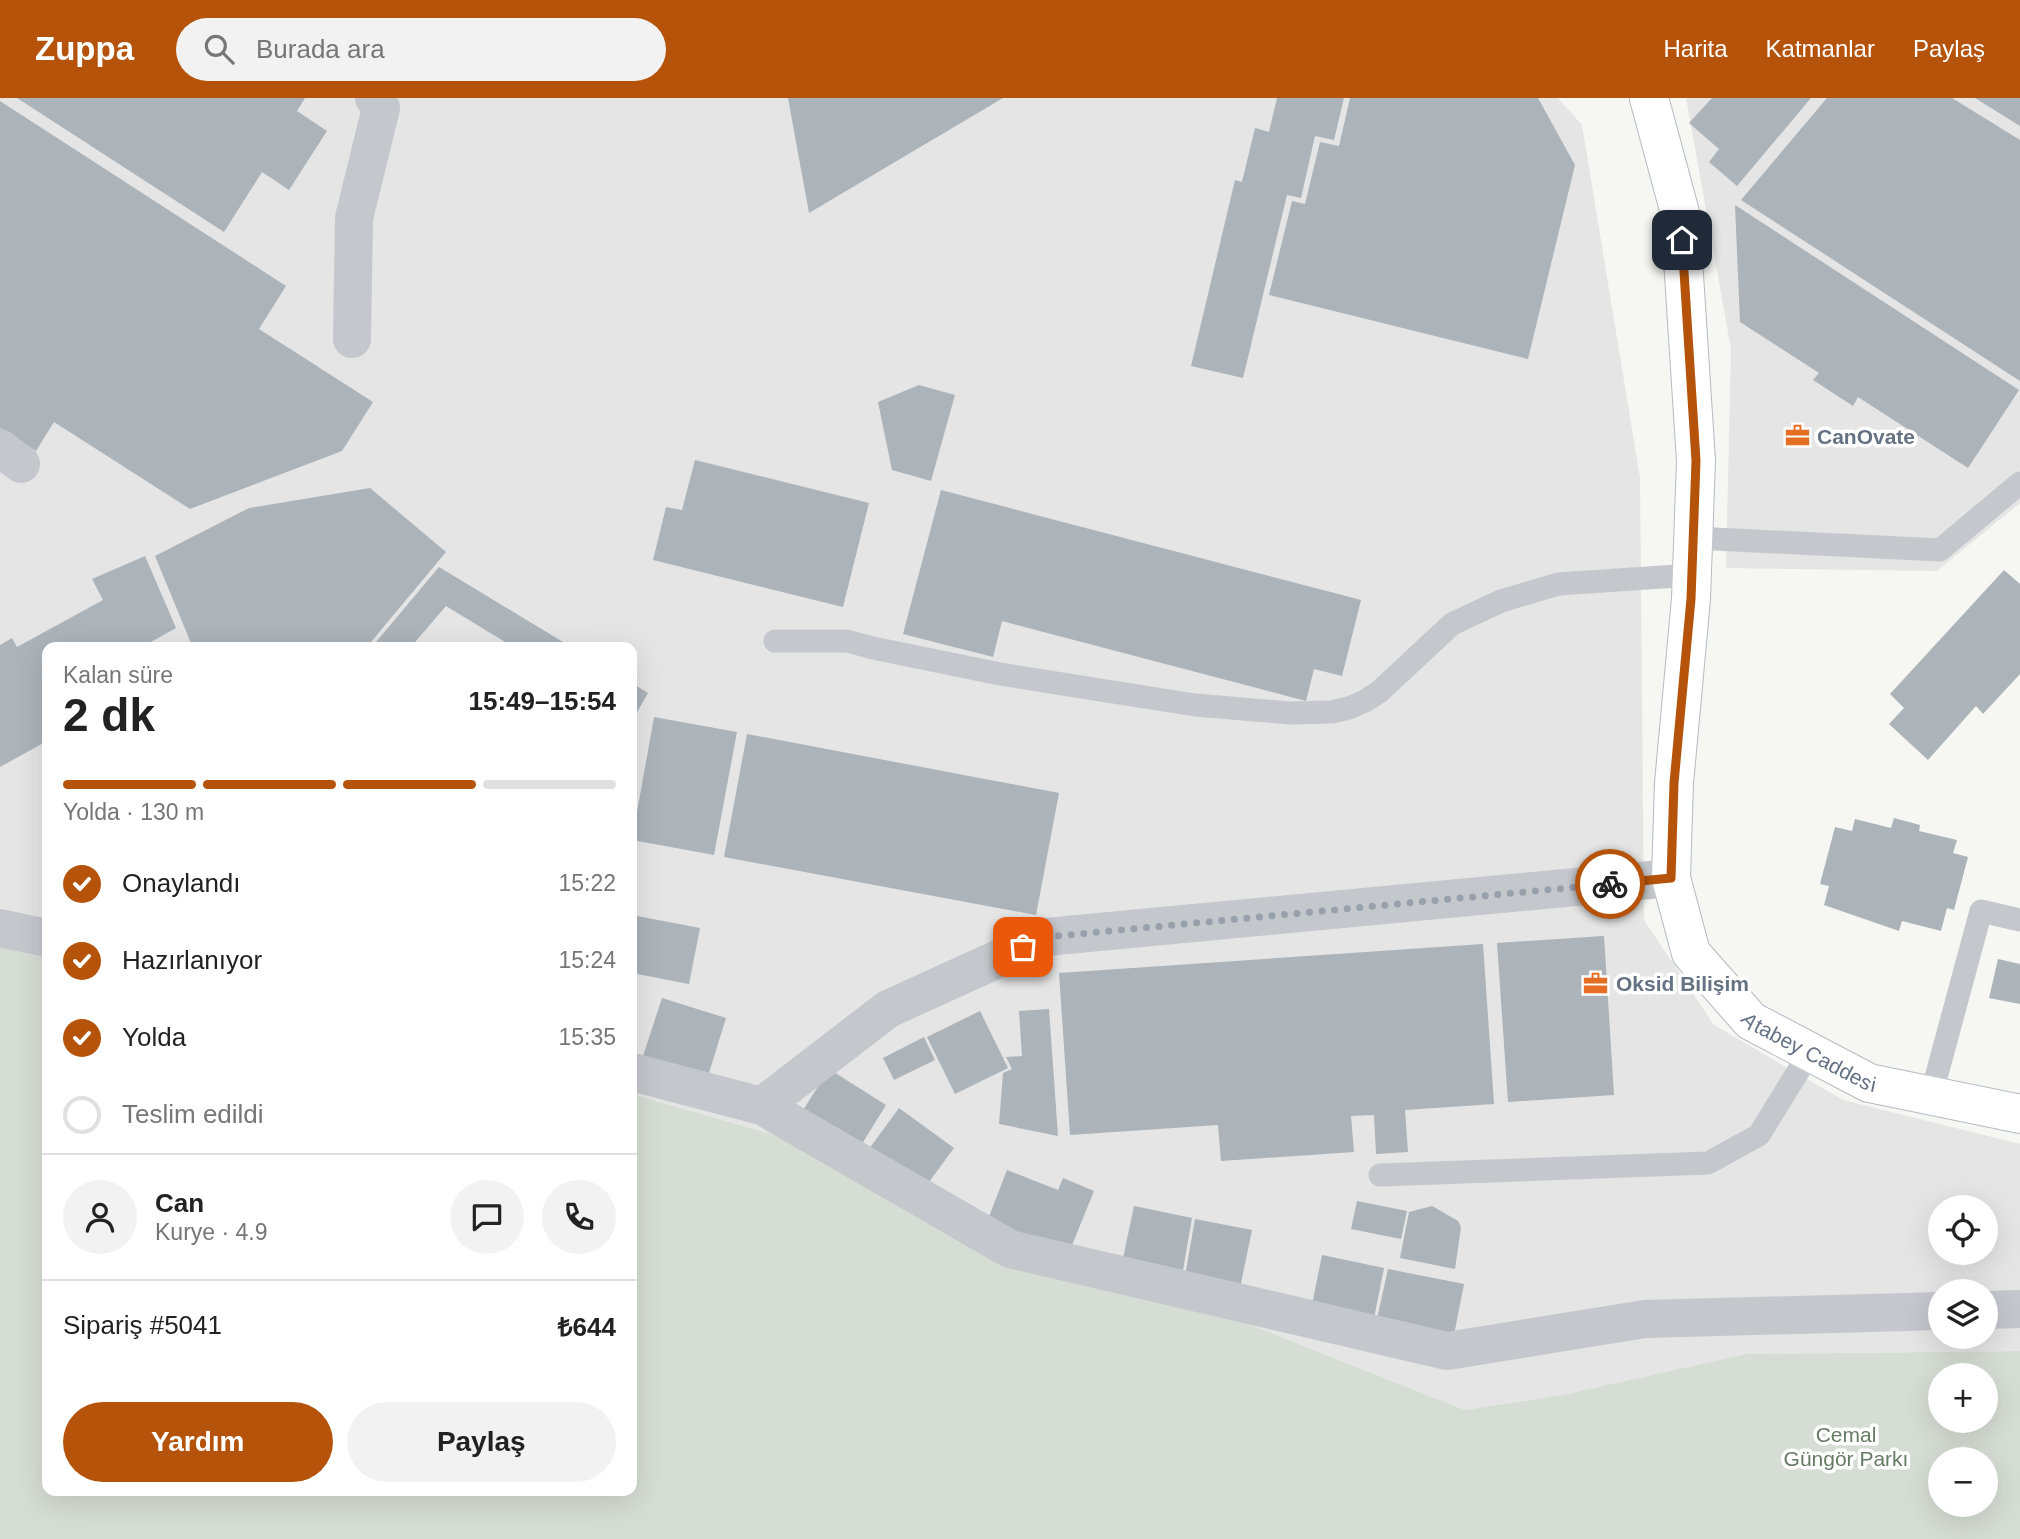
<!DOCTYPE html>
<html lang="tr">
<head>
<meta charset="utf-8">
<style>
	body { margin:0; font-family:Helvetica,sans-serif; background:#f2f2f2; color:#222; height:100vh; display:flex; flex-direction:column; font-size:26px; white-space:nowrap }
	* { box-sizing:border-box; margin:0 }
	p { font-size:23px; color:#767676 }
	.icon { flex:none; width:38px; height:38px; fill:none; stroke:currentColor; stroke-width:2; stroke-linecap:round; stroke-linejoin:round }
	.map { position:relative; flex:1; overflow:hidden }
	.sheet { position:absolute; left:42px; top:544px; width:595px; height:854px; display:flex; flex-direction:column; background:#fff; border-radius:14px; box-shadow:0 7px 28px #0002 }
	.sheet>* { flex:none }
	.fabs { position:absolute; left:1928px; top:1097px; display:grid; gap:14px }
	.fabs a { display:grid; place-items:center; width:70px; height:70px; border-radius:50%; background:#fff; box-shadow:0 7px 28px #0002; font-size:35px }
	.pin { position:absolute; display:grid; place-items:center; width:60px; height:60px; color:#fff; margin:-30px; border-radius:14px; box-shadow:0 4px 10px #0006 }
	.courier { position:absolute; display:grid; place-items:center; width:70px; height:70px; margin:-35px; border:5px solid #b45309; border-radius:50%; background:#fff; color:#222; box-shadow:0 2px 9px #0007 }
	.overview em { font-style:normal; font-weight:700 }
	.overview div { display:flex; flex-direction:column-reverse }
	.overview { display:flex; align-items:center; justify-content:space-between; height:119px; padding:0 21px }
	h1 { font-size:46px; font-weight:700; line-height:52px }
	.bar { display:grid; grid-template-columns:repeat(4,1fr); gap:10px 7px; align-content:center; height:84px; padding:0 21px }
	.bar i { height:9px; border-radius:5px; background:#e0e0e0 }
	.bar .selected { background:#b45309 }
	.bar p { grid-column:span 4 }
	.line { display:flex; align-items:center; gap:18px; padding:0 21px; border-top:2px solid #e0e0e0 }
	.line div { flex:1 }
	.round { display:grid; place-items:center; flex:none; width:74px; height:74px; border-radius:37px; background:#f2f2f2 }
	ol { padding:0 21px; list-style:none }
	li { display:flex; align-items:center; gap:21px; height:77px }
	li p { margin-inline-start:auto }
	li .icon { padding:7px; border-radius:50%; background:#b45309; color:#fff; stroke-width:4 }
	li:last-child { color:#767676 }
	li i { width:38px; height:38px; border:4px solid #e0e0e0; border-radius:50% }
	.button { display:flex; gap:14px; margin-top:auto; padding:14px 21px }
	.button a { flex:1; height:80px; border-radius:42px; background:#b45309; color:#fff; font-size:28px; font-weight:700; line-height:80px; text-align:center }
	.button a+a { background:#f2f2f2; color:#222 }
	header { display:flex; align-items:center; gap:42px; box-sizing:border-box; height:98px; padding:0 35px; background:#b45309; color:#fff }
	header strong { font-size:33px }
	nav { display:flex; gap:38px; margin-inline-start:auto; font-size:24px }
	.search { width:490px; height:63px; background:#f2f2f2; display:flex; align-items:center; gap:18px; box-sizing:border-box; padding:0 24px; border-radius:38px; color:#767676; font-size:26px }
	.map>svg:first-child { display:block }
	.built { fill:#e4e5e4; fill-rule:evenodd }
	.green { fill:#d6ddd4; fill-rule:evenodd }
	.building { fill:#acb3b9 }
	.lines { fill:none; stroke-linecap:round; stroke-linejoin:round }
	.secondary-casing { stroke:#b6bac0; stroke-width:40 }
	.service { stroke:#c4c7cb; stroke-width:23 }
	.minor { stroke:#c4c7cb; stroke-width:38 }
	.secondary { stroke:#fff; stroke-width:38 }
	.done { stroke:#98a0ab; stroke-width:7; stroke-dasharray:0 12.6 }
	.route { stroke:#b45309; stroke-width:9 }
	.labels { text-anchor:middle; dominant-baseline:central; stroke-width:7; stroke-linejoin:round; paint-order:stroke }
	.poi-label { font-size:21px; font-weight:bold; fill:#657284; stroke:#fff; text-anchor:start }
	.street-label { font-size:21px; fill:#657284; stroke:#fff }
	.park-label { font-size:21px; fill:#657b64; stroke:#fff }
</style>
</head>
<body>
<header>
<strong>Zuppa</strong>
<div class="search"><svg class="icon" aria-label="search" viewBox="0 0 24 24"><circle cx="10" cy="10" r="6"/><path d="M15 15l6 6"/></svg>Burada ara</div>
<nav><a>Harita</a><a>Katmanlar</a><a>Paylaş</a></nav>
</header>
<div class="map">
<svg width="2020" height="1441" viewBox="0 0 2020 1441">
	<rect width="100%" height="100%" fill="#f6f6f3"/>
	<path class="built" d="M0 0H1558L1582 27 1640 380 1644 822 1714 927 1843 1002 2020 1046V1253L1746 1256 1562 1297 1465 1312 774 1037 632 996V550H47V827L0 813ZM1941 1110H1986V1155H1941ZM1941 1194H1986V1239H1941Z
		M1686 0H2020V405L1937 473 1726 470 1731 251Z"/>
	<path class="green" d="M0 813 47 827V1393H632V996L774 1037 1465 1312 1562 1297 1746 1256 2020 1253V1441H0ZM1941 1278H1986V1323H1941ZM1941 1362H1986V1407H1941Z"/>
	<path class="building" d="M17 0H305L297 13 327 33 289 92 262 74 224 134Z
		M788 0H1003L809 115Z
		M1277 0H1344L1334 42 1315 38 1301 100 1287 97 1243 280 1191 268 1235 82 1242 84 1255 30 1269 34Z
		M1350 0H1538L1575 67 1528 261 1269 197 1292 103 1305 106 1320 44 1339 48Z
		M1712 0H1811L1737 88 1709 64 1719 51 1689 25Z
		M1827 0H1952L2020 42V283L1741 102Z
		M1975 0H2020V28Z
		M0 3 286 188 259 231 373 304 342 353 190 411 54 324 36 353 0 330Z
		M1735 107 2019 292 1968 370 1858 299 1853 308 1813 282 1819 275 1740 224Z
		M919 287 955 297 931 383 892 372 878 304Z
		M695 362 869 405 843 509 653 462 666 409 682 412Z
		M370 390 446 454 366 550H193L155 458 249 410Z
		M941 392 1361 502 1342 578 1314 571 1306 603 1002 523 993 559 903 536Z
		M145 458 176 530 140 550H47V643L0 669V547L12 540 17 549 103 502 92 481Z
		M439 469 573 550H515L446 508 410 550H371Z
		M2004 472 2020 486V576L1983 616 1976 608 1928 662 1889 626 1904 610 1890 596Z
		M632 585 648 595 632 623Z
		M654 619 737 634 714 757 632 742Z
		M747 636 1059 695 1036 817 724 759Z
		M1894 720 1920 727 1919 733 1957 742 1953 755 1968 759 1954 812 1947 810 1941 833 1902 823 1899 833 1824 807 1829 788 1820 786 1835 729 1852 733 1855 721 1891 730Z
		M632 817 700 830 689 886 632 875Z
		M1604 838 1614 997 1508 1004 1497 845Z
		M1483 846 1494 1006 1405 1012 1408 1054 1376 1056 1374 1017 1351 1018 1354 1054 1221 1063 1218 1027 1070 1037 1059 875Z
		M1998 861 2020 866V906L1989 900Z
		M662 900 726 920 708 978 643 958Z
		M1049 911 1058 1038 999 1026 1003 975 1012 971 1006 959 1022 958 1019 913Z
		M980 913 1008 970 955 996 927 939Z
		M924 939 935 962 894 982 883 960Z
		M829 971 886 1007 857 1054 800 1017Z
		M899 1010 954 1050 921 1095 866 1055Z
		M1007 1072 1058 1092 1063 1080 1094 1093 1066 1162 985 1129Z
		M1357 1103 1407 1113 1401 1141 1351 1131Z
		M1134 1108 1192 1120 1182 1178 1122 1165Z
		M1432 1108 1458 1123 1461 1129 1455 1171 1400 1160 1409 1114Z
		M1195 1121 1252 1132 1240 1190 1185 1178Z
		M1322 1157 1384 1170 1374 1220 1312 1207Z
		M1388 1171 1464 1186 1454 1237 1377 1221Z"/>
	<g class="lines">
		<defs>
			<g id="secondary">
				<path id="s1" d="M1649 0 1680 115 1696 363 1691 501 1674 685 1671 780 1691 855 1751 923 1869 985 2020 1016"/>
			</g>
		</defs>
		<use href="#secondary" class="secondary-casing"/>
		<path class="service" d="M1694 440 1940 452 2020 385
			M775 543H847L873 550 1000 576 1195 607 1290 615 1332 614 1349 610 1365 603 1379 594 1452 526 1501 503 1558 486 1692 477
			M1931 998 1981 813 2020 822
			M1380 1077 1708 1065 1759 1037 1810 954"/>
		<path class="minor" d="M352 241 354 120 381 10 374 0
			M0 350 21 366
			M0 830 47 840
			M632 974 762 1008 1010 1151 1447 1253 1645 1221 1941 1213
			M762 1008 888 911 1046 839 1671 780
			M1986 1212 2020 1211"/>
		<use href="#secondary" class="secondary"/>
	</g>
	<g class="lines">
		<path class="done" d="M1023 849 1046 839 1610 786"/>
		<path class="route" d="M1610 786 1671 780 1674 685 1691 501 1696 363 1682 142"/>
	</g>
	<defs>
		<symbol id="office-bare" viewBox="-9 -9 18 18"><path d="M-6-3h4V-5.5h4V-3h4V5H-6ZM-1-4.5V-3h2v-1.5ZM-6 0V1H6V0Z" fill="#e56e25" stroke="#fff" stroke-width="2.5" paint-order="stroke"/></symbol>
	</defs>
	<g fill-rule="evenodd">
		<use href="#office-bare" x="1780" y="320" width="35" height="35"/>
		<use href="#office-bare" x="1578" y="868" width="35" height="35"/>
	</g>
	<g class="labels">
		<g class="poi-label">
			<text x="1817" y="338">CanOvate</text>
			<text x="1616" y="885">Oksid Bilişim</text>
		</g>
		<g class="street-label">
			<text stroke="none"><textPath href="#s1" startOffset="1020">Atabey Caddesi</textPath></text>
		</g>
		<g class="park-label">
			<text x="1846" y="1336">Cemal<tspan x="1846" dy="24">Güngör Parkı</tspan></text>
		</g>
	</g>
</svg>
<div class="fabs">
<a><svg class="icon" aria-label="locate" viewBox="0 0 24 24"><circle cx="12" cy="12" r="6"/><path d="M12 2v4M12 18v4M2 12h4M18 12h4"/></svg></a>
<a><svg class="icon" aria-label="layers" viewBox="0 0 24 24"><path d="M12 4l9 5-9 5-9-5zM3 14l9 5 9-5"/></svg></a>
<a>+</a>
<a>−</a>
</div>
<div class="pin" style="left:1023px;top:849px;background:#ea580c"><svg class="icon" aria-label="bag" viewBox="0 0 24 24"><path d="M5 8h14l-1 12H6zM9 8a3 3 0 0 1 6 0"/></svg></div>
<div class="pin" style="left:1682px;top:142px;background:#1f2937"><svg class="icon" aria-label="home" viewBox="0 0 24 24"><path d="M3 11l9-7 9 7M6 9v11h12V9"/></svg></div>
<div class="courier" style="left:1610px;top:786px"><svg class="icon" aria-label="bike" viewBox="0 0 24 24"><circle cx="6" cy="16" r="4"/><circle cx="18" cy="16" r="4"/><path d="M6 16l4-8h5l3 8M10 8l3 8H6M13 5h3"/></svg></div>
<section class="sheet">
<div class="overview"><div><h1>2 dk</h1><p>Kalan süre</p></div><em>15:49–15:54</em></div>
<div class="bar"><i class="selected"></i><i class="selected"></i><i class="selected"></i><i></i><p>Yolda · 130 m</p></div>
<ol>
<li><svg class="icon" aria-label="check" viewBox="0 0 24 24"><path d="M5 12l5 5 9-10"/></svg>Onaylandı<p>15:22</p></li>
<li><svg class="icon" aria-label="check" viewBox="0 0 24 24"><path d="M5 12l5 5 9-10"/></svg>Hazırlanıyor<p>15:24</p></li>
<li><svg class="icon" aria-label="check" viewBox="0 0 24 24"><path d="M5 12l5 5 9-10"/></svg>Yolda<p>15:35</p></li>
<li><i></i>Teslim edildi</li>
</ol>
<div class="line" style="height:126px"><a class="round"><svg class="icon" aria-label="person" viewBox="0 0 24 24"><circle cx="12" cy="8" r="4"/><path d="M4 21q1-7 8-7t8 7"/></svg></a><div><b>Can</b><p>Kurye · 4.9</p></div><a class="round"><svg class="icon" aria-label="chat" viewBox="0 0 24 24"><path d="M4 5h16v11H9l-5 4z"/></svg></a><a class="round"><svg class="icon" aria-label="phone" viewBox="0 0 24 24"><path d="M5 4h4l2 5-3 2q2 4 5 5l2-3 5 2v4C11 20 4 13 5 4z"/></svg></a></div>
<div class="line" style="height:91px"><div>Sipariş #5041</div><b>₺644</b></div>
<div class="button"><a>Yardım</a><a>Paylaş</a></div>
</section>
</div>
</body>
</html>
